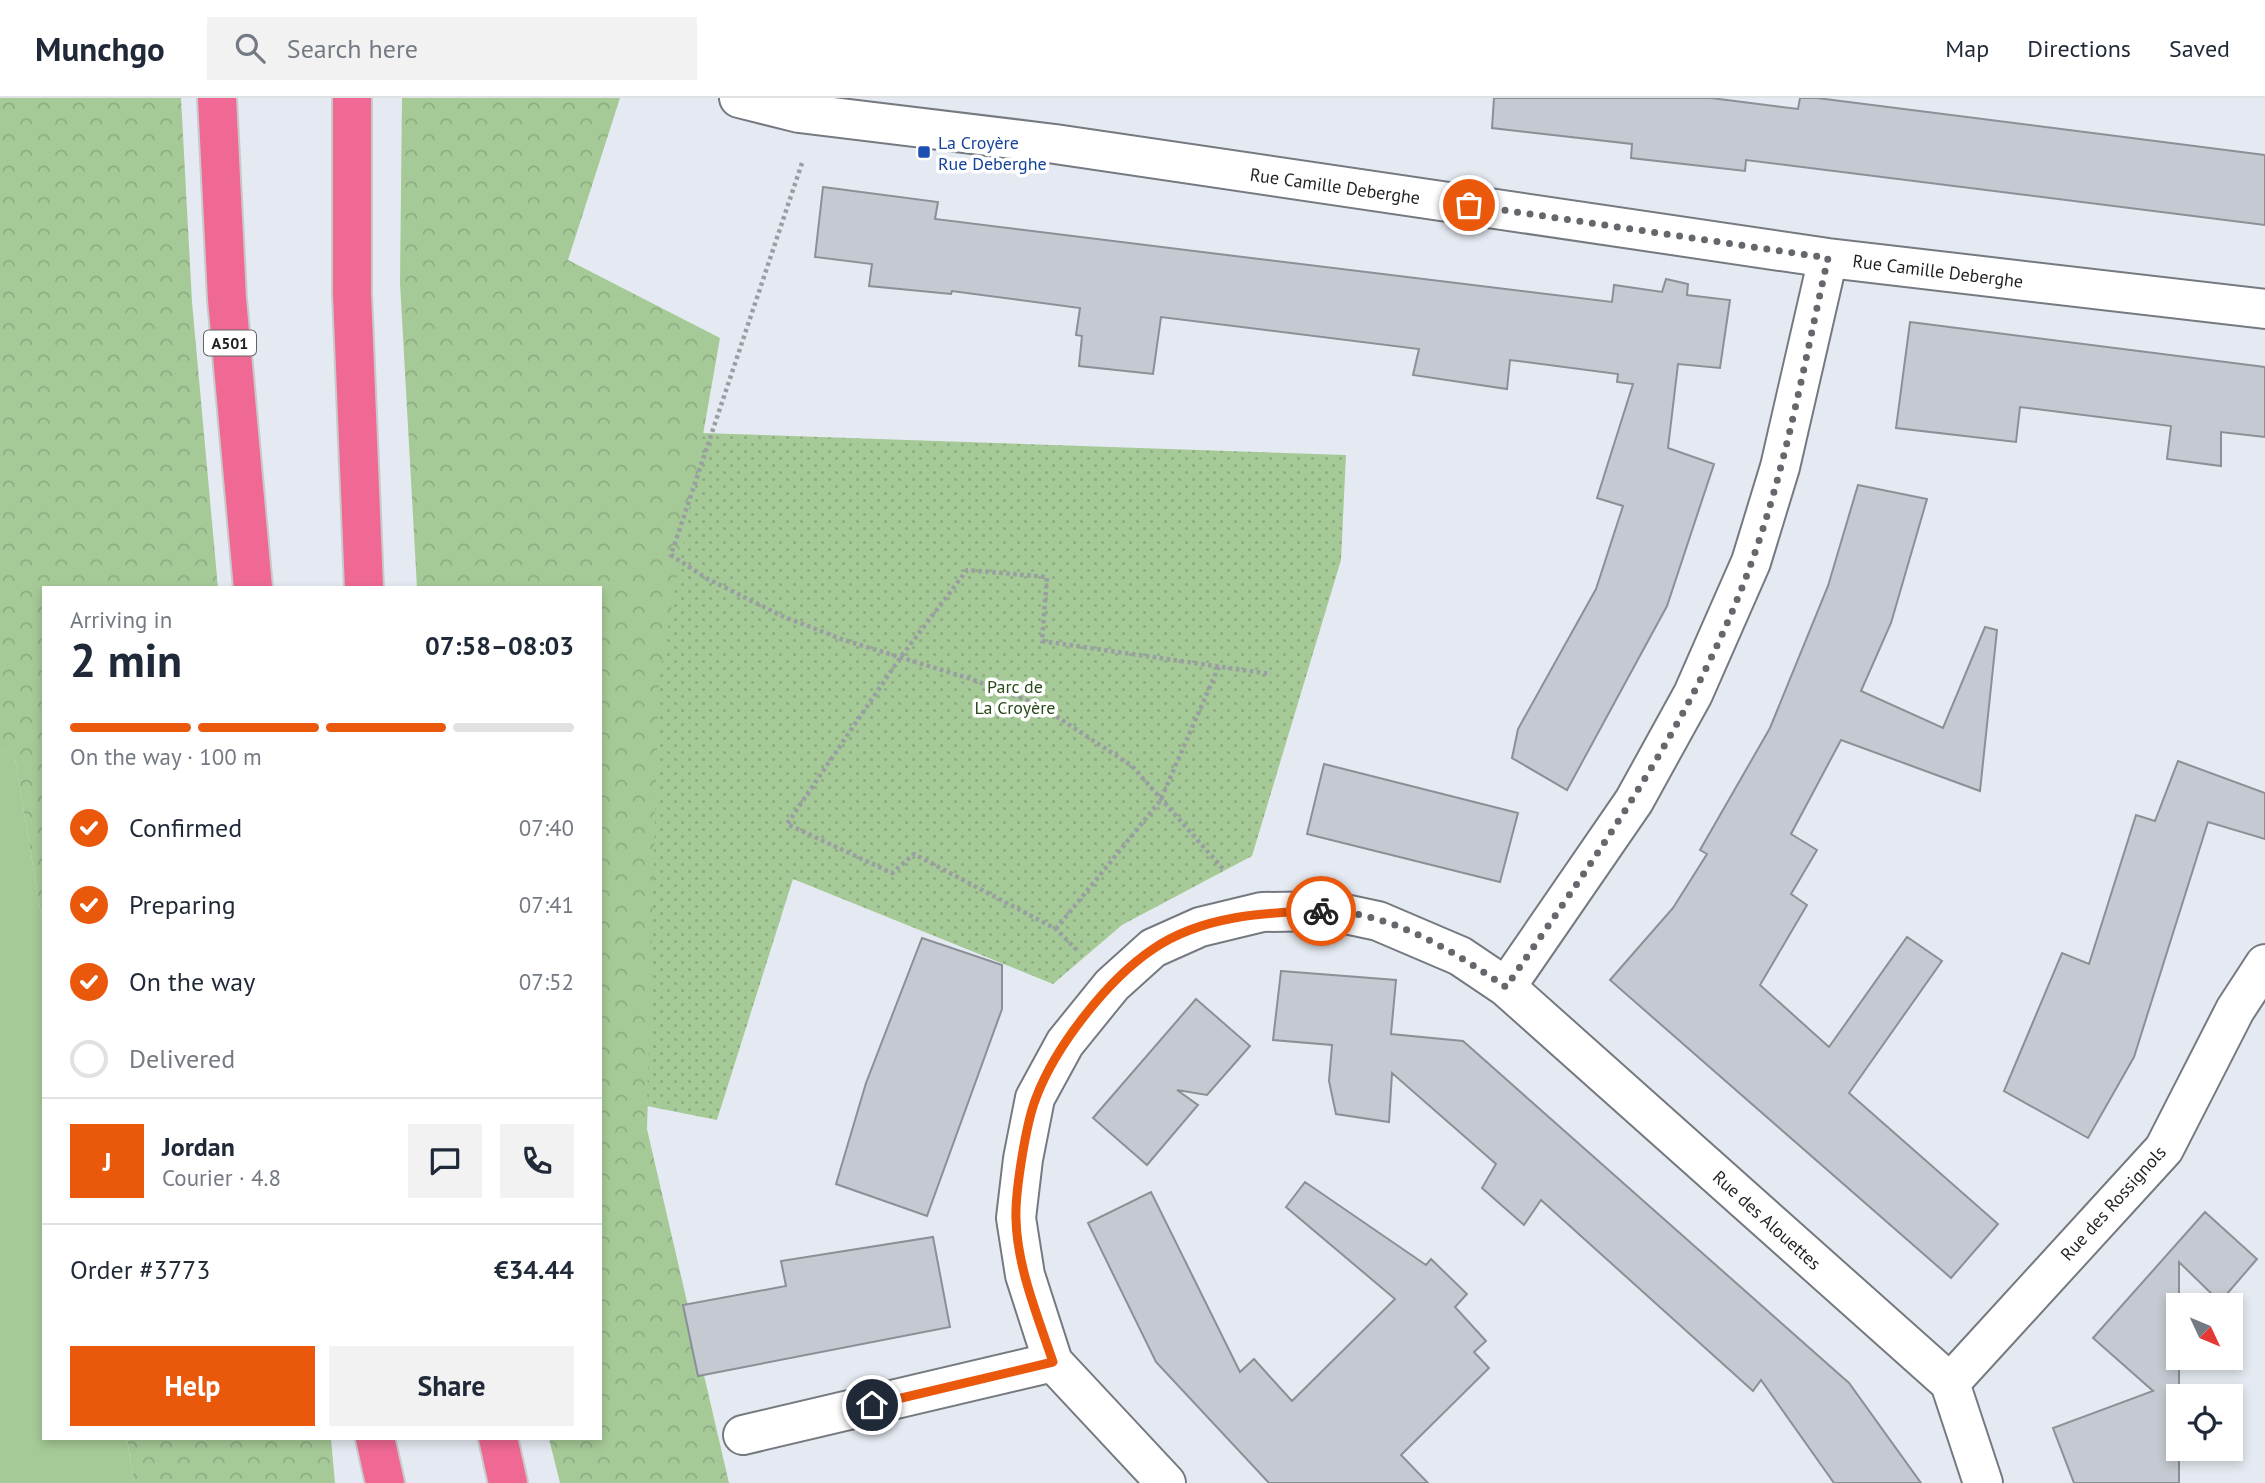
<!DOCTYPE html>
<html lang="en">
<head>
<meta charset="utf-8">
<style>
	body { margin:0; font-family:"PT Sans",sans-serif; background:#f2f2f3; color:#1f2937; height:100vh; display:flex; flex-direction:column; font-size:26px; white-space:nowrap }
	* { box-sizing:border-box; margin:0 }
	p { font-size:23px; color:#747a83 }
	.icon { flex:none; width:38px; height:38px; fill:none; stroke:currentColor; stroke-width:2; stroke-linecap:round; stroke-linejoin:round }
	.map { position:relative; flex:1; overflow:hidden }
	.sheet { position:absolute; left:42px; top:488px; width:560px; height:854px; display:flex; flex-direction:column; background:#fff; border-radius:0px; box-shadow:0 4px 10px #0003 }
	.sheet>* { flex:none }
	.needle { width:46px; rotate:134deg }
	.tools { position:absolute; left:2166px; top:1195px; display:grid; gap:14px }
	.tools a { display:grid; place-items:center; width:77px; height:77px; border-radius:0px; background:#fff; box-shadow:0 4px 10px #0003; font-size:35px }
	.pin { position:absolute; display:grid; place-items:center; width:60px; height:60px; color:#fff; margin:-30px; border:4px solid #fff; border-radius:50%; box-shadow:0 2px 7px #0007 }
	.courier { position:absolute; display:grid; place-items:center; width:70px; height:70px; margin:-35px; border:5px solid #ea580c; border-radius:50%; background:#fff; color:#222; box-shadow:0 2px 9px #0007 }
	.head em { font-style:normal; font-weight:700 }
	.head div { display:flex; flex-direction:column-reverse }
	.head { display:flex; align-items:center; justify-content:space-between; height:119px; padding:0 28px }
	h1 { font-size:46px; font-weight:700; line-height:52px }
	.bar { display:grid; grid-template-columns:repeat(4,1fr); gap:10px 7px; align-content:center; height:84px; padding:0 28px }
	.bar i { height:9px; border-radius:5px; background:#e0e1e3 }
	.bar .selected { background:#ea580c }
	.bar p { grid-column:span 4 }
	.line { display:flex; align-items:center; gap:18px; padding:0 28px; border-top:2px solid #e0e1e3 }
	.line div { flex:1 }
	.round { display:grid; place-items:center; flex:none; width:74px; height:74px; border-radius:0px; background:#f2f2f3 }
	ol { padding:0 28px; list-style:none }
	li { display:flex; align-items:center; gap:21px; height:77px }
	li p { margin-inline-start:auto }
	li .icon { padding:7px; border-radius:50%; background:#ea580c; color:#fff; stroke-width:4 }
	li:last-child { color:#747a83 }
	li i { width:38px; height:38px; border:4px solid #e0e1e3; border-radius:50% }
	.action { display:flex; gap:14px; margin-top:auto; padding:14px 28px }
	.action a { flex:1; height:80px; border-radius:0px; background:#ea580c; color:#fff; font-size:28px; font-weight:700; line-height:80px; text-align:center }
	.action a+a { background:#f2f2f3; color:#1f2937 }
	header { display:flex; align-items:center; gap:42px; box-sizing:border-box; height:98px; padding:0 35px; background:#fff; border-bottom:2px solid #e0e1e3 }
	header strong { font-size:33px }
	nav { display:flex; gap:38px; margin-inline-start:auto; font-size:24px }
	.search { width:490px; height:63px; background:#f2f2f3; display:flex; align-items:center; gap:18px; box-sizing:border-box; padding:0 24px; border-radius:0px; color:#747a83; font-size:26px }
	.map>svg:first-child { display:block }
	.green { fill:#a6ca97 }
	.forest { fill:url(#forest-crowns) }
	.park { fill:url(#park-dots) }
	.building { fill:#c5c9d1; stroke:#8b8f96; stroke-width:2 }
	.lines { fill:none; stroke-linecap:round; stroke-linejoin:round }
	.minor-casing { stroke:#757980; stroke-width:42 }
	.motorway-casing { stroke:#c9c9ca; stroke-width:42 }
	.path { stroke:#9a9da3; stroke-width:4.5; stroke-dasharray:3.5 3.5; stroke-linecap:butt }
	.minor { stroke:#fff; stroke-width:38 }
	.motorway { stroke:#ef6994; stroke-width:38 }
	.done { stroke:#64676b; stroke-width:7; stroke-dasharray:0 12.6 }
	.route { stroke:#ea580c; stroke-width:9 }
	.transit-dot { fill:#1a4fb4; stroke:#fff; stroke-width:2.5 }
	.labels { text-anchor:middle; dominant-baseline:central; stroke-width:7; stroke-linejoin:round; paint-order:stroke }
	.shield { fill:#fff; stroke:#626365; stroke-width:2 }
	.shield-label { font-size:16px; font-weight:bold; fill:#1f2023 }
	.transit-label { font-size:18px; fill:#164399; stroke:#fff; text-anchor:start }
	.street-label { font-size:18px; fill:#1f2023; stroke:#fff }
	.park-label { font-size:18px; fill:#294b17; stroke:#fff }
</style>
</head>
<body>
<header>
<strong>Munchgo</strong>
<div class="search"><svg class="icon" aria-label="search" viewBox="0 0 24 24"><circle cx="10" cy="10" r="6"/><path d="M15 15l6 6"/></svg>Search here</div>
<nav><a>Map</a><a>Directions</a><a>Saved</a></nav>
</header>
<div class="map">
<svg width="2265" height="1385" viewBox="0 0 2265 1385">
	<defs>
		<pattern id="forest-crowns" width="20" height="18" patternUnits="userSpaceOnUse" patternTransform="scale(1.75)"><rect width="20" height="18" fill="#a6ca97"/><path d="M2 6a3 3 0 1 1 6 0M12 15a3 3 0 1 1 6 0" fill="none" stroke="#8ead82"/></pattern>
		<pattern id="park-dots" width="8" height="8" patternUnits="userSpaceOnUse" patternTransform="scale(1.75)"><rect width="8" height="8" fill="#a6ca97"/><path d="M2 2h.1M6 6h.1" fill="none" stroke="#8ead82" stroke-width="1.8" stroke-linecap="round"/></pattern>
	</defs>
	<rect width="100%" height="100%" fill="#e5eaf2"/>
	<path class="green" d="M0 651 15 660 44 834V1340L127 1341 134 1385H0Z"/>
	<path class="forest" d="M0 0H181L192 204 218 490H44V834L15 661 0 651Z
		M402 0H620L568 162 720 240 683 450 654 796 647 1031 729 1385H560L549 1341 600 1340V490H417L400 185Z
		M127 1341H331L335 1385H134Z"/>
	<path class="park" d="M703 335 1346 357 1341 462 1252 758 1122 827 1053 886 793 781 717 1022 647 1008 659 579Z"/>
	<path class="building" d="M1494 0H1711L1798 11 1800 0H1817L2265 57V127L1746 62 1745 73 1631 60 1632 46 1492 30Z
		M823 89 938 104 935 121 1251 160 1612 204 1614 187 1662 194 1666 181 1688 186 1687 197 1730 202 1720 270 1678 266 1668 350 1714 366 1667 508 1567 692 1512 660 1518 631 1596 491 1623 408 1597 400 1633 286 1617 284 1618 276 1510 262 1507 291 1413 277 1419 251 1161 219 1153 276 1079 268 1082 238 1076 237 1080 210 952 193 951 196 869 188 872 166 815 159Z
		M1910 224 2265 269V339L2221 334V368L2167 361 2171 328 2020 309 2016 344 1896 330Z
		M1858 387 1927 401 1891 525 1861 593 1943 630 1985 529 1997 532 1980 693 1841 642 1791 736 1817 752 1791 796 1807 807 1760 887 1829 949 1907 839 1942 863 1849 995 1998 1126 1951 1180 1610 882 1673 810 1707 756 1700 752 1770 630 1828 488Z
		M2178 663 2265 695V741L2208 724 2134 959 2088 1040 2004 993 2062 855 2089 866 2136 717 2155 723Z
		M1324 666 1518 715 1500 784 1307 736Z
		M922 840 1002 867V911L927 1118 836 1086 866 985Z
		M1281 873 1396 882 1391 936 1463 943 1849 1285 1921 1385H1834L1761 1282 1753 1293 1541 1102 1524 1127 1482 1090 1496 1066 1392 975 1389 1024 1336 1016 1329 983 1332 947 1273 942Z
		M1196 901 1250 948 1207 997 1177 992 1198 1007 1147 1067 1093 1020Z
		M1305 1084 1426 1167 1431 1161 1467 1196 1455 1209 1486 1243 1474 1254 1489 1270 1401 1357 1428 1385H1269L1156 1264 1088 1125 1151 1094 1240 1274 1254 1261 1292 1303 1395 1201 1286 1109Z
		M2205 1114 2257 1161 2220 1204 2179 1164V1385H2074L2053 1330 2153 1293 2093 1240Z
		M933 1139 950 1229 698 1278 683 1207 786 1188 781 1163Z"/>
	<g class="lines">
		<defs>
			<path id="minor" d="M739 0 799 15 1055 46 1828 160 2265 211
				M1506 889 1634 703 1693 596 1751 464 1780 369 1828 160
				M1950 1285 2164 1051 2235 912 2265 866
				M743 1337 1053 1264
				M1166 1385 1053 1264 1025 1177 1016 1120 1023 1061 1035 1000 1065 945 1112 887 1153 850 1200 829 1262 814 1331 813 1378 823 1460 858 1506 889 1950 1285 1983 1385"/>
			<path id="motorway" d="M217 0 227 201 253 490
				M352 0V195L364 490
				M375 1340 385 1385
				M498 1340 508 1385"/>
		</defs>
		<use href="#minor" class="minor-casing"/>
		<use href="#motorway" class="motorway-casing"/>
		<path class="path" d="M802 65 671 457 706 480 782 518 844 542 971 581 1039 607 1132 668 1224 772
			M1056 831 1160 703 1219 568
			M1077 852 1056 831 914 756 892 775 787 726 900 560 967 472 1047 479 1042 543 1271 576"/>
		<use href="#minor" class="minor"/>
		<use href="#motorway" class="motorway"/>
	</g>
	<g class="lines">
		<path class="done" d="M1321 813C1388 812 1453 853 1506 889 1599 754 1696 619 1752 463 1787 366 1805 261 1828 160L1469 107"/>
		<path class="route" d="M872 1307 1053 1264C1038 1219 1017 1169 1016 1121 1015 1094 1026 1025 1036 1000 1055 949 1107 882 1153 851 1201 818 1265 814 1321 813"/>
	</g>
	<rect class="transit-dot" x="917" y="47" width="14" height="14" rx="3.5"/>
	<g class="labels">
		<rect class="shield" x="204" y="232.5" width="52" height="25" rx="5"/>
		<g class="shield-label">
			<text x="230" y="245">A501</text>
		</g>
		<g class="transit-label">
			<text x="938" y="44">La Croyère<tspan x="938" dy="21">Rue Deberghe</tspan></text>
		</g>
		<g class="street-label">
			<text transform="translate(1335 88) rotate(8)">Rue Camille Deberghe</text>
			<text transform="translate(1938 173) rotate(7)">Rue Camille Deberghe</text>
			<text transform="translate(2113 1105) rotate(-48)">Rue des Rossignols</text>
			<text transform="translate(1767 1122) rotate(42)">Rue des Alouettes</text>
		</g>
		<g class="park-label">
			<text x="1015" y="588">Parc de<tspan x="1015" dy="21">La Croyère</tspan></text>
		</g>
	</g>
</svg>
<div class="tools">
<a><svg class="needle" viewBox="-14 -14 28 28"><path d="M0-13l5 13h-10z" fill="#e53935"/><path d="M0 13l5-13h-10z" fill="#747a83"/></svg></a>
<a><svg class="icon" aria-label="locate" viewBox="0 0 24 24"><circle cx="12" cy="12" r="6"/><path d="M12 2v4M12 18v4M2 12h4M18 12h4"/></svg></a>
</div>
<div class="pin" style="left:1469px;top:107px;background:#ea580c"><svg class="icon" aria-label="bag" viewBox="0 0 24 24"><path d="M5 8h14l-1 12H6zM9 8a3 3 0 0 1 6 0"/></svg></div>
<div class="pin" style="left:872px;top:1307px;background:#1f2937"><svg class="icon" aria-label="home" viewBox="0 0 24 24"><path d="M3 11l9-7 9 7M6 9v11h12V9"/></svg></div>
<div class="courier" style="left:1321px;top:813px"><svg class="icon" aria-label="bike" viewBox="0 0 24 24"><circle cx="6" cy="16" r="4"/><circle cx="18" cy="16" r="4"/><path d="M6 16l4-8h5l3 8M10 8l3 8H6M13 5h3"/></svg></div>
<section class="sheet">
<div class="head"><div><h1>2 min</h1><p>Arriving in</p></div><em>07:58–08:03</em></div>
<div class="bar"><i class="selected"></i><i class="selected"></i><i class="selected"></i><i></i><p>On the way · 100 m</p></div>
<ol>
<li><svg class="icon" aria-label="check" viewBox="0 0 24 24"><path d="M5 12l5 5 9-10"/></svg>Confirmed<p>07:40</p></li>
<li><svg class="icon" aria-label="check" viewBox="0 0 24 24"><path d="M5 12l5 5 9-10"/></svg>Preparing<p>07:41</p></li>
<li><svg class="icon" aria-label="check" viewBox="0 0 24 24"><path d="M5 12l5 5 9-10"/></svg>On the way<p>07:52</p></li>
<li><i></i>Delivered</li>
</ol>
<div class="line" style="height:126px"><b class="round" style="background:#ea580c;color:#fff">J</b><div><b>Jordan</b><p>Courier · 4.8</p></div><a class="round"><svg class="icon" aria-label="chat" viewBox="0 0 24 24"><path d="M4 5h16v11H9l-5 4z"/></svg></a><a class="round"><svg class="icon" aria-label="phone" viewBox="0 0 24 24"><path d="M5 4h4l2 5-3 2q2 4 5 5l2-3 5 2v4C11 20 4 13 5 4z"/></svg></a></div>
<div class="line" style="height:91px"><div>Order #3773</div><b>€34.44</b></div>
<div class="action"><a>Help</a><a>Share</a></div>
</section>
</div>
</body>
</html>
